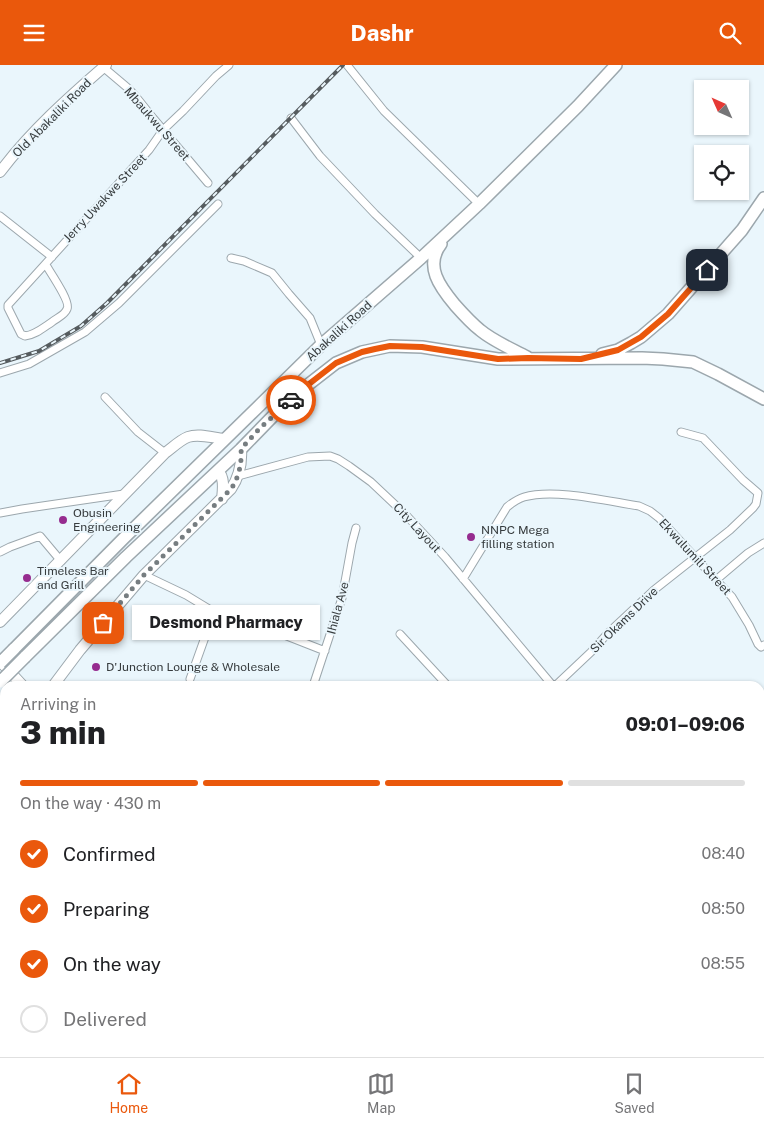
<!DOCTYPE html>
<html lang="en">
<head>
<meta charset="utf-8">
<style>
	body { margin:0; font-family:"Public Sans",sans-serif; background:#f6f6f6; color:#202124; height:100vh; display:flex; flex-direction:column; font-size:19px; white-space:nowrap }
	* { box-sizing:border-box; margin:0 }
	p { font-size:16px; color:#757577 }
	.icon { flex:none; width:28px; height:28px; fill:none; stroke:currentColor; stroke-width:2; stroke-linecap:round; stroke-linejoin:round }
	.map { position:relative; flex:1; overflow:hidden }
	.drawer { position:absolute; left:0px; top:616px; width:765px; height:376px; display:flex; flex-direction:column; background:#fff; border-radius:15px 15px 0 0; box-shadow:0 1px 4px #0004 }
	.drawer>* { flex:none }
	.needle { width:32px; rotate:315deg }
	.tools { position:absolute; left:694px; top:15px; display:grid; gap:10px }
	.tools a { display:grid; place-items:center; width:55px; height:55px; border-radius:0px; background:#fff; box-shadow:0 1px 4px #0004; font-size:25px }
	.pin { position:absolute; display:grid; place-items:center; width:42px; height:42px; color:#fff; margin:-21px; border-radius:10px; box-shadow:0 2px 8px #0006 }
	.courier { position:absolute; display:grid; place-items:center; width:50px; height:50px; margin:-25px; border:4px solid #ea580c; border-radius:50%; background:#fff; color:#222; box-shadow:0 1px 6px #0007 }
	.bubble { position:absolute; height:35px; border-radius:0px; background:#fff; box-shadow:0 1px 4px #0004; font-size:16px; font-weight:800; line-height:35px; text-align:center }
	.head em { font-style:normal; font-weight:800 }
	.head div { display:flex; flex-direction:column-reverse }
	.head { display:flex; align-items:center; justify-content:space-between; height:85px; padding:0 20px }
	h1 { font-size:32px; font-weight:800; line-height:38px }
	.bar { display:grid; grid-template-columns:repeat(4,1fr); gap:8px 5px; align-content:center; height:60px; padding:0 20px }
	.bar i { height:6px; border-radius:4px; background:#e0e0e0 }
	.bar .active { background:#ea580c }
	.bar p { grid-column:span 4 }
	ol { padding:0 20px; list-style:none }
	li { display:flex; align-items:center; gap:15px; height:55px }
	li p { margin-inline-start:auto }
	li .icon { padding:5px; border-radius:50%; background:#ea580c; color:#fff; stroke-width:4 }
	li:last-child { color:#757577 }
	li i { width:28px; height:28px; border:2px solid #e0e0e0; border-radius:50% }
	header { display:flex; justify-content:space-between; align-items:center; height:65px; padding:0 20px; background:#ea580c; color:#fff; font-size:22px; font-weight:800 }
	.tab-bar { display:flex; justify-content:space-around; align-items:center; height:70px; border-top:1px solid #e0e0e0; background:#fff; font-size:14px; color:#757577 }
	.tab-bar a { display:grid; justify-items:center; gap:2px }
	.tab-bar .active { color:#ea580c }
	.map>svg:first-child { display:block }
	.lines { fill:none; stroke-linecap:round; stroke-linejoin:round }
	.stream { stroke:#8696c1; stroke-width:2 }
	.minor-casing { stroke:#9ca7ad; stroke-width:9 }
	.secondary-casing { stroke:#9ca7ad; stroke-width:12 }
	.primary-casing { stroke:#9ca7ad; stroke-width:12 }
	.trunk-casing { stroke:#9ca7ad; stroke-width:14 }
	.minor { stroke:#fff; stroke-width:7 }
	.secondary { stroke:#fff; stroke-width:10 }
	.primary { stroke:#fff; stroke-width:10 }
	.trunk { stroke:#fff; stroke-width:11 }
	.rail-casing { stroke:#565c5f; stroke-width:4 }
	.rail { stroke:#eaf6fc; stroke-width:2; stroke-dasharray:5.5; stroke-linecap:butt }
	.trunk-bridge-casing { stroke:#9ca7ad; stroke-width:14; stroke-linecap:butt }
	.trunk-bridge { stroke:#fff; stroke-width:11 }
	.done { stroke:#767d80; stroke-width:5; stroke-dasharray:0 9 }
	.route { stroke:#ea580c; stroke-width:6 }
	.poi-dot { fill:#962c8f; stroke:#eaf6fc; stroke-width:2 }
	.labels { text-anchor:middle; dominant-baseline:central; stroke-width:4; stroke-linejoin:round; paint-order:stroke }
	.street-label { font-size:12px; fill:#373c3e; stroke:#eaf6fc }
	.poi-label { font-size:12px; fill:#373c3e; stroke:#eaf6fc; text-anchor:start }
</style>
</head>
<body>
<header><svg class="icon" aria-label="menu" viewBox="0 0 24 24"><path d="M4 6h16M4 12h16M4 18h16"/></svg>Dashr<svg class="icon" aria-label="search" viewBox="0 0 24 24"><circle cx="10" cy="10" r="6"/><path d="M15 15l6 6"/></svg></header>
<div class="map">
<svg width="764" height="992" viewBox="0 0 764 992">
	<rect width="100%" height="100%" fill="#eaf6fc"/>
	<g class="lines">
		<path class="stream" d="M760 943 764 929
			M752 992 753 988"/>
		<defs>
			<path id="minor" d="M347 0 384 46 479 139
				M103 2 129 24 137 33 153 53 208 118
				M291 53 320 91 375 149 421 193
				M0 151 52 192
				M231 193 244 196 272 208 289 229 310 253 321 280
				M46 200C50 207 71 237 67 244 65 250 57 253 52 257 43 263 35 270 25 271L21 269 8 243V240L149 85 163 65 183 46 216 11 229 0
				M0 308 29 299 85 267 119 238 218 139
				M105 332 138 367 165 388
				M238 411 308 392 330 391 338 394 349 401 371 417 406 450 445 492 553 621
				M0 448 22 444 124 429
				M0 487 10 482 40 471 61 496
				M144 510 186 530 214 547 274 566 325 586
				M463 514 507 442C512 438 517 434 524 432 554 423 607 436 639 441L650 446 659 453 716 515 732 532 749 560 758 579 761 582 764 580
				M716 515 748 488 764 478
				M400 569 448 621
				M190 614 214 547
				M313 621 342 533 352 478 356 463
				M555 621 591 587 608 568 654 525 730 465 753 443 756 439 758 428 743 415 703 373 681 367
				M0 665 5 660
				M0 881 5 884
				M0 961 5 955
				M465 988 475 992
				M19 992 21 988
				M336 992 338 988
				M624 992 626 988"/>
			<path id="secondary" d="M0 107C30 67 68 33 106 0
				M218 406C225 412 223 425 222 434
				M0 557 165 388C172 383 180 375 188 372 199 368 213 373 224 374
				M0 596 23 621
				M53 621 80 585 144 510 231 424C239 412 242 398 241 384"/>
			<path id="primary" d="M159 992 163 988
				M185 992 189 988"/>
			<path id="trunk" d="M441 179C424 201 440 222 455 240 463 249 471 258 480 265 493 276 512 284 527 292
				M602 289 618 285 631 278 641 272 668 249 742 165 764 133
				M14 584 124 473 260 340 321 280 421 193 479 139 578 41 616 0
				M25 592 126 492 241 384 276 348 300 326 336 298 362 287 390 281 422 282 498 294 642 293 663 294 693 297 718 309 764 334"/>
		</defs>
		<use href="#minor" class="minor-casing"/>
		<use href="#secondary" class="secondary-casing"/>
		<use href="#primary" class="primary-casing"/>
		<use href="#trunk" class="trunk-casing"/>
		<use href="#minor" class="minor"/>
		<use href="#secondary" class="secondary"/>
		<use href="#primary" class="primary"/>
		<use href="#trunk" class="trunk"/>
		<defs>
			<path id="rail" d="M0 298 39 286 81 261 107 238 343 0"/>
		</defs>
		<use href="#rail" class="rail-casing"/>
		<use href="#rail" class="rail"/>
		<defs>
			<path id="trunk-bridge" d="M0 598 14 584
				M0 617 25 592"/>
		</defs>
		<use href="#trunk-bridge" class="trunk-bridge-casing"/>
		<use href="#trunk-bridge" class="trunk-bridge"/>
	</g>
	<g class="lines">
		<path class="done" d="M103 558 144 510 231 424C239 412 242 398 241 384L260 363 291 335"/>
		<path class="route" d="M291 335 300 326 336 298 362 287 375 284 390 281 422 282 498 294 528 293 581 294 618 285 641 272 668 249 707 205"/>
	</g>
	<g class="poi-dot">
		<circle cx="63" cy="455" r="5"/>
		<circle cx="471" cy="472" r="5"/>
		<circle cx="27" cy="513" r="5"/>
		<circle cx="96" cy="602" r="5"/>
	</g>
	<g class="labels">
		<g class="street-label">
			<text transform="translate(52 53) rotate(-45)">Old Abakaliki Road</text>
			<text transform="translate(157 59) rotate(49)">Mbaukwu Street</text>
			<text transform="translate(105 133) rotate(-47)">Jerry Uwakwe Street</text>
			<text transform="translate(339 266) rotate(-42)">Abakaliki Road</text>
			<text transform="translate(417 463) rotate(47)">City Layout</text>
			<text transform="translate(695 492) rotate(47)">Ekwulumili Street</text>
			<text transform="translate(338 543) rotate(-75)">Ihiala Ave</text>
			<text transform="translate(624 555) rotate(-44)">Sir Okams Drive</text>
		</g>
		<g class="poi-label">
			<text x="73" y="448">Obusin<tspan x="73" dy="14">Engineering</tspan></text>
			<text x="481" y="465">NNPC Mega<tspan x="481" dy="14">filling station</tspan></text>
			<text x="37" y="506">Timeless Bar<tspan x="37" dy="14">and Grill</tspan></text>
			<text x="106" y="602">D'Junction Lounge &amp; Wholesale</text>
		</g>
	</g>
</svg>
<div class="tools">
<a><svg class="needle" viewBox="-14 -14 28 28"><path d="M0-13l5 13h-10z" fill="#e53935"/><path d="M0 13l5-13h-10z" fill="#757577"/></svg></a>
<a><svg class="icon" aria-label="locate" viewBox="0 0 24 24"><circle cx="12" cy="12" r="6"/><path d="M12 2v4M12 18v4M2 12h4M18 12h4"/></svg></a>
</div>
<div class="pin" style="left:103px;top:558px;background:#ea580c"><svg class="icon" aria-label="bag" viewBox="0 0 24 24"><path d="M5 8h14l-1 12H6zM9 8a3 3 0 0 1 6 0"/></svg></div>
<div class="pin" style="left:707px;top:205px;background:#1f2937"><svg class="icon" aria-label="home" viewBox="0 0 24 24"><path d="M3 11l9-7 9 7M6 9v11h12V9"/></svg></div>
<div class="courier" style="left:291px;top:335px"><svg class="icon" aria-label="car" viewBox="0 0 24 24"><path d="M5 17H2v-5l4-1 3-4h7l3 4 3 1v5h-3M9 17h6M6 11h13"/><circle cx="7" cy="17" r="2"/><circle cx="17" cy="17" r="2"/></svg></div>
<div class="bubble" style="left:132px;top:540px;width:188px">Desmond Pharmacy</div>
<section class="drawer">
<div class="head"><div><h1>3 min</h1><p>Arriving in</p></div><em>09:01–09:06</em></div>
<div class="bar"><i class="active"></i><i class="active"></i><i class="active"></i><i></i><p>On the way · 430 m</p></div>
<ol>
<li><svg class="icon" aria-label="check" viewBox="0 0 24 24"><path d="M5 12l5 5 9-10"/></svg>Confirmed<p>08:40</p></li>
<li><svg class="icon" aria-label="check" viewBox="0 0 24 24"><path d="M5 12l5 5 9-10"/></svg>Preparing<p>08:50</p></li>
<li><svg class="icon" aria-label="check" viewBox="0 0 24 24"><path d="M5 12l5 5 9-10"/></svg>On the way<p>08:55</p></li>
<li><i></i>Delivered</li>
</ol>
</section>
</div>
<nav class="tab-bar">
<a class="active"><svg class="icon" aria-label="home" viewBox="0 0 24 24"><path d="M3 11l9-7 9 7M6 9v11h12V9"/></svg>Home</a>
<a><svg class="icon" aria-label="map" viewBox="0 0 24 24"><path d="M3 6l6-2 6 2 6-2v14l-6 2-6-2-6 2zM9 4v14M15 6v14"/></svg>Map</a>
<a><svg class="icon" aria-label="saved" viewBox="0 0 24 24"><path d="M7 4h10v16l-5-4-5 4z"/></svg>Saved</a>
</nav>
</body>
</html>
